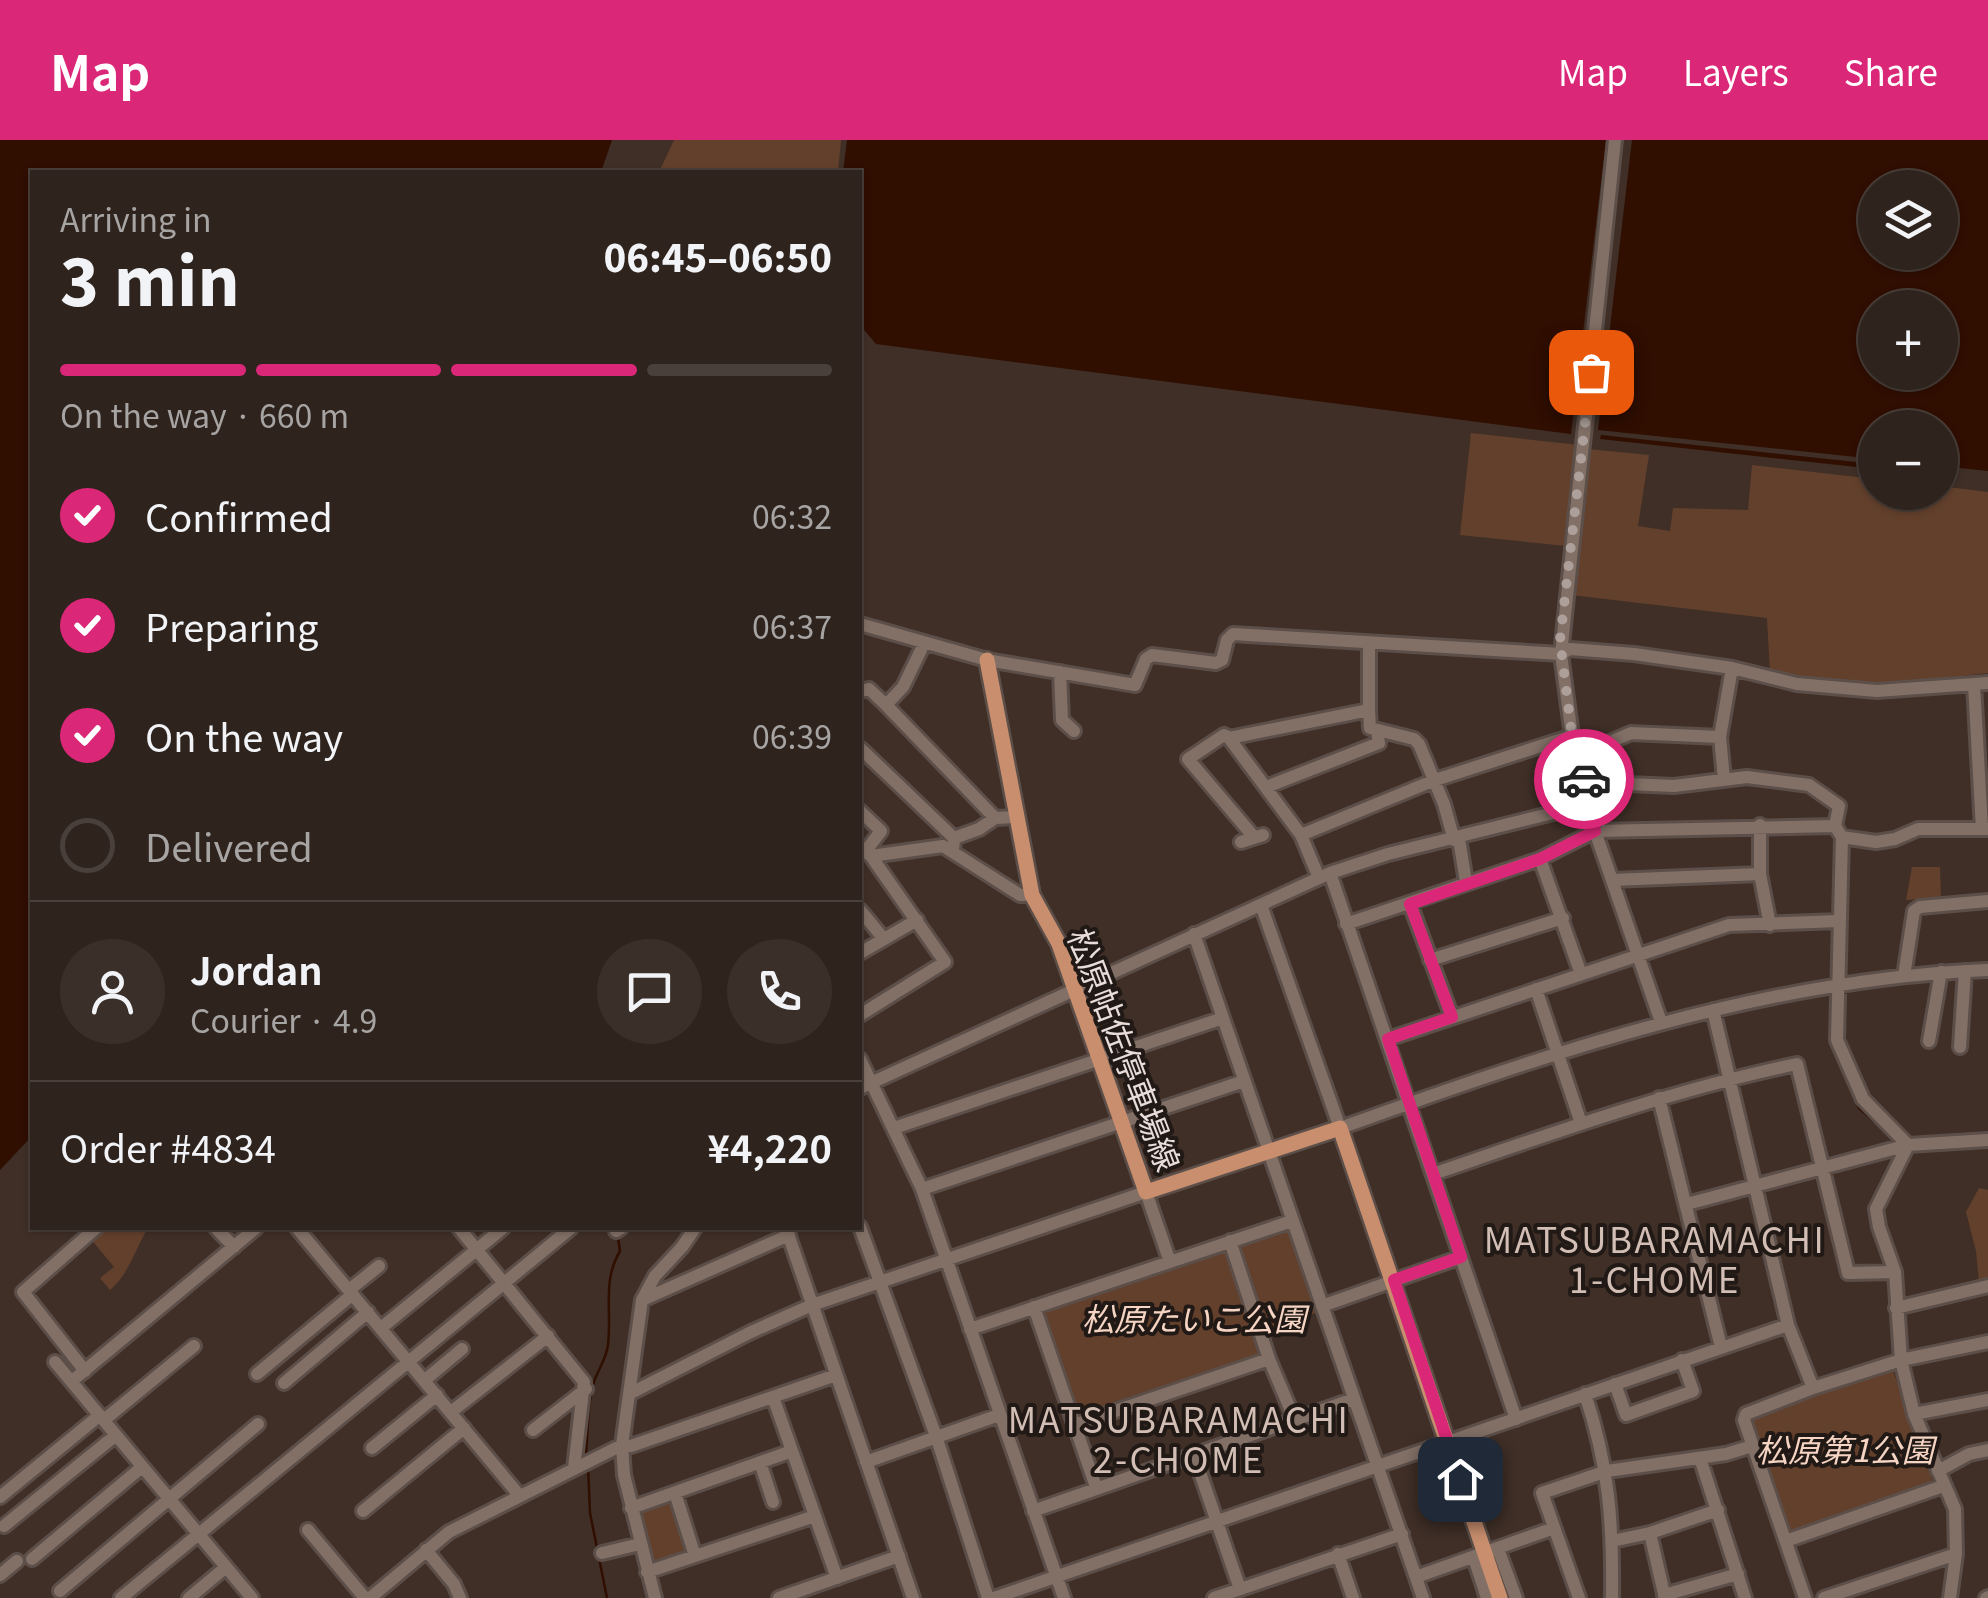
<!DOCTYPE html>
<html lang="en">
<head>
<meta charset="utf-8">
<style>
	body { margin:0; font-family:Georgia,"Noto Sans JP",serif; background:#3b2f2a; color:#f1f3f6; height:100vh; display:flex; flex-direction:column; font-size:38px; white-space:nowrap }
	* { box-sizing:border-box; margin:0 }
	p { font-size:32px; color:#a7a4a4 }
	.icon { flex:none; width:55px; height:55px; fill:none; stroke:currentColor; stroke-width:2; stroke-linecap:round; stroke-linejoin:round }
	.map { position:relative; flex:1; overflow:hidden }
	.sheet { position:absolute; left:30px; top:30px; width:832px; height:1060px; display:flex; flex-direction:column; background:#2f231d; border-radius:0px; box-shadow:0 2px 8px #0004,0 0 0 2px #4a403b }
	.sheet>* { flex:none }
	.buttons { position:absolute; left:1858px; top:30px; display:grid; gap:20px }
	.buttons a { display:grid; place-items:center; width:100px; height:100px; border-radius:50%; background:#2f231d; box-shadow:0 2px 8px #0004,0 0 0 2px #4a403b; font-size:50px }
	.pin { position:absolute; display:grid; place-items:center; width:85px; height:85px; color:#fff; margin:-42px; border-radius:20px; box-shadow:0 5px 15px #0006 }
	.courier { position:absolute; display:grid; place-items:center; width:100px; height:100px; margin:-50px; border:8px solid #db2777; border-radius:50%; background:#fff; color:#222; box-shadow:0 2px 12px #0007 }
	.overview em { font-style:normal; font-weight:800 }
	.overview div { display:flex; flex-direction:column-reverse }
	.overview { display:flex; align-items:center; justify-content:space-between; height:170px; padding:0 30px }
	h1 { font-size:65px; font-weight:800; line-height:75px }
	.bar { display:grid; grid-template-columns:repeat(4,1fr); gap:15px 10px; align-content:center; height:120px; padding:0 30px }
	.bar i { height:12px; border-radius:8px; background:#4a403b }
	.bar .selected { background:#db2777 }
	.bar p { grid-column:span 4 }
	.line { display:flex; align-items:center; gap:25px; padding:0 30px; border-top:2px solid #4a403b }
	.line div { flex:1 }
	.round { display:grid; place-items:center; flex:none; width:105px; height:105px; border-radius:52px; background:#3b2f2a }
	ol { padding:0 30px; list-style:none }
	li { display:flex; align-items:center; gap:30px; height:110px }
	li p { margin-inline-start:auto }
	li .icon { padding:10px; border-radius:50%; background:#db2777; color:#fff; stroke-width:4 }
	li:last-child { color:#a7a4a4 }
	li i { width:55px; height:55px; border:5px solid #4a403b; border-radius:50% }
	header { display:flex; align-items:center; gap:60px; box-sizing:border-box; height:140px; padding:0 50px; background:#db2777; color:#fff }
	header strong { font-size:48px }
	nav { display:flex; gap:55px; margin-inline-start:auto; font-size:35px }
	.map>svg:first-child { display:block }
	.green { fill:#63402c }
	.water { fill:#300e00; fill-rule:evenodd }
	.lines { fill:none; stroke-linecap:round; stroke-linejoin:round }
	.stream { stroke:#300e00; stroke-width:2.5 }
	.minor-casing { stroke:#5c4e48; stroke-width:18 }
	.major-casing { stroke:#5c4e48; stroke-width:20 }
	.minor { stroke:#827066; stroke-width:12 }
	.major { stroke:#c88e6e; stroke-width:15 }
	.done { stroke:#ada09a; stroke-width:10; stroke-dasharray:0 18 }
	.route { stroke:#db2777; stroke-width:12 }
	.labels { text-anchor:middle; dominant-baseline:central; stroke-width:8; stroke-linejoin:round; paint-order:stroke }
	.street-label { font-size:32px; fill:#e8ddd8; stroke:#211915 }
	.park-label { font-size:32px; font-style:italic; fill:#f5d4c3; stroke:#211915 }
	.neighbourhood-label { font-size:35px; letter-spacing:2.5px; fill:#d2beb4; stroke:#211915 }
</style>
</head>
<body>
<header>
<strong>Map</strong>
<nav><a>Map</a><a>Layers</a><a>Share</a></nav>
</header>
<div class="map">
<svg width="1988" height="1458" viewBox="0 0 1988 1458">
	<rect width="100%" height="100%" fill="#3f2f27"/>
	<path class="green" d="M674 0H841L838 32H659Z
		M1471 293 1579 305 1566 406 1460 395Z
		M1588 309 1649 315 1638 386 1670 391 1673 368 1748 370 1752 325 1875 339V352H1940V346L1988 352V533L1887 544 1770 534 1767 478 1571 455Z
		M1912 727H1940L1941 758 1906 760Z
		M1979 1048 1988 1050V1141L1979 1143 1976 1111 1966 1072Z
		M1290 1086 1321 1171 1265 1191 1235 1105Z
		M103 1088H148C136 1107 128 1136 110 1150L100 1138 114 1127 90 1098Z
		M1221 1109 1230 1110 1264 1209 1256 1215 1078 1274 1041 1170Z
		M1892 1228 1934 1345 1791 1394 1787 1391 1749 1281 1753 1275Z
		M667 1358 673 1361 691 1411 649 1427 636 1370Z"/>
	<path class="water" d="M0 0H612L601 32H32V996L0 1030Z
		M847 0H1606L1571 294 876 204 860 185V32H843Z
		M1632 0H1988V331L1940 326V288H1875V319L1598 290ZM1875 48H1940V112H1875ZM1875 168H1940V232H1875Z
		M1601 295 1875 324V329L1600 299Z"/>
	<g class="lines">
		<path class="stream" d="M1833 773 1836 698
			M1832 833 1833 791
			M1831 859V889
			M1833 907 1840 923
			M1851 948 1859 968 1893 998
			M1871 1072 1873 1088
			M603 1088 612 1093
			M1889 1138 1893 1194
			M586 1314C588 1292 587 1263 594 1242 598 1229 606 1220 608 1205 612 1171 602 1141 620 1111L618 1098
			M588 1326 590 1373 607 1458"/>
		<defs>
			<path id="minor" d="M1615 0 1561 514 1572 596 1595 691 1661 882
				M860 484 987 520 1135 545 1146 519 1152 515 1216 523 1222 520 1227 500 1233 494 1561 514 1570 509 1634 514 1732 528 1797 544 1877 551 1988 543
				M1369 503V570
				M1060 532 1062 580 1074 591
				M1974 544 1982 689
				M860 551 869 549 886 565 995 678 1017 677
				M886 565 903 547 921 510
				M1720 597 1732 528
				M1229 598 1224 595 1188 619 1254 697
				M860 608 954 698 953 711
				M1578 616 1631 593 1720 597 1724 639
				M1266 647 1379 603 1377 591
				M1587 651 1628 644 1674 646 1747 637 1809 645 1839 666 1835 686
				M860 671 881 691 865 712
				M1760 685V734L1770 785
				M1301 695 1435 640 1572 596
				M1842 697 1837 900 1863 959 1908 1005
				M954 698 979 689 995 678
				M1459 699 1466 742
				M1241 702 1263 695
				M860 707 871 716 945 822 860 875
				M871 716 943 706 1020 755H1032
				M1540 719 1581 834
				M1330 733 1516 1279
				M1319 738 1301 695 1229 598 1369 570 1370 588 1414 599 1419 604 1444 664 1454 700
				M1612 740 1760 734
				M1410 764 1452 877
				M1261 765 1340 988C1549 913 1764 839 1988 830
				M860 770 884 799
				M1346 784 1540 719 1595 691 1835 686 1842 697 1876 702 1895 699 1918 689H1988
				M1194 794 1423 1458
				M860 813 917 780
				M1430 820 1563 778
				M1904 836 1914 771 1920 767 1988 761
				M1536 849 1581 983
				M1713 870 1788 1185 1813 1248
				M1388 899 1729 785 1839 781
				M1929 901 1941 832
				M1960 907 1965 831
				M860 919 922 1049 1064 1458
				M860 948 1330 733 1388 714 1589 664
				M1659 958 1721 1207
				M894 988 1223 878
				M1908 1005 1876 1069 1879 1087 1895 1132 1901 1220 1914 1274 1955 1369 1956 1414 1950 1458
				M1433 1034C1553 993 1672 950 1797 924L1848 1133 1895 1132
				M922 1049 1244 941
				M1687 1064 1908 1005 1988 1000
				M860 1087 937 1299 988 1458
				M216 1088 234 1107
				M297 1088 519 1355
				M459 1088 584 1242 574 1328
				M786 1088 913 1458
				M616 1091 621 1088
				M1230 1101 1269 1219 1294 1278
				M349 1150 379 1126
				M642 1160 789 1095
				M1322 1166 1461 1117
				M1034 1167 1096 1347
				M1896 1168 1988 1146
				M381 1188 503 1088
				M970 1189 1292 1081
				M55 1222 252 1458
				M85 1231 23 1152 96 1088
				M257 1234 353 1154
				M425 1240 462 1209
				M72 1241 256 1088
				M284 1243 368 1172
				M1615 1244 1626 1275 1693 1251 1682 1220
				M631 1253 751 1192 812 1165 1146 1052 1170 1122
				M1585 1254C1609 1326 1613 1382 1612 1458
				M773 1257 837 1438
				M451 1272 548 1196
				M1914 1274 1988 1260
				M104 1280 194 1206
				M1074 1285 1269 1219
				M533 1290 586 1249
				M372 1308 437 1255
				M1194 1315 1240 1449
				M1700 1318 1745 1458
				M760 1322 773 1362
				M866 1322 999 1275
				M1938 1331 1969 1314 1988 1310
				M675 1353 695 1416
				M0 1357 100 1275
				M631 1368 792 1311
				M363 1371 464 1288
				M1033 1371 1354 1259
				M4 1386 116 1295
				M308 1390 365 1458
				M1650 1393 1665 1458
				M1612 1401 1650 1393 1718 1370
				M1786 1401 1943 1346
				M1498 1409 1516 1458
				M426 1410 454 1444 460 1458
				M602 1413 640 1404
				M1338 1414 1353 1458
				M1474 1418 1487 1458
				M32 1419 142 1327
				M647 1432 815 1376
				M0 1435 17 1421
				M1416 1437 1554 1388
				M60 1451 258 1284
				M1664 1455 1738 1434
				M121 1458 571 1088
				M189 1458 226 1427
				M370 1458 449 1392 622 1305 631 1306 836 1235
				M655 1458 624 1335 622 1305 642 1160 655 1136 682 1107 695 1088
				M779 1458 899 1416
				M994 1458 1788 1185
				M1214 1458 1402 1394
				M1579 1458 1542 1353 1607 1331 1726 1314 1752 1306
				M1805 1458 1744 1280 1746 1274 1813 1248 1901 1220 1988 1202
				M1824 1458 1956 1414
				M1986 1458 1988 1457"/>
			<path id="major" d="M987 520 1032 755 1059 804 1146 1052 1340 988 1500 1458"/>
		</defs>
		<use href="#minor" class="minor-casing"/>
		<use href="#major" class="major-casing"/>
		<use href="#minor" class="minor"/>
		<use href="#major" class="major"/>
	</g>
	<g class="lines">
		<path class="done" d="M1584 639 1572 596 1560 500 1591 232"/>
		<path class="route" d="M1460 1339 1394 1140 1461 1117 1388 899 1452 877 1410 764 1540 719 1595 691 1584 639"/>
	</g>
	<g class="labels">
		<g class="street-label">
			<text transform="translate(1126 909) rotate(69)">松原帖佐停車場線</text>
		</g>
		<g class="park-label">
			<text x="1194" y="1177">松原たいこ公園</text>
			<text x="1845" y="1308">松原第1公園</text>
		</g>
		<g class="neighbourhood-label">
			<text x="1655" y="1097">MATSUBARAMACHI<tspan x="1655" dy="40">1-CHOME</tspan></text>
			<text x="1179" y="1277">MATSUBARAMACHI<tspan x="1179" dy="40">2-CHOME</tspan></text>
		</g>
	</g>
</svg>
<div class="buttons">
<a><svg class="icon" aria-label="layers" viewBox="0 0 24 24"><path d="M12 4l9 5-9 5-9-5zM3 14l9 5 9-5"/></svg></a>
<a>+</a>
<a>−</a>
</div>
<div class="pin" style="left:1591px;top:232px;background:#ea580c"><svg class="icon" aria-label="bag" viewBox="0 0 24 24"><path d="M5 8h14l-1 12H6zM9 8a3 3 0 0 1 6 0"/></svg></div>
<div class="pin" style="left:1460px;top:1339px;background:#1f2937"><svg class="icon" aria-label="home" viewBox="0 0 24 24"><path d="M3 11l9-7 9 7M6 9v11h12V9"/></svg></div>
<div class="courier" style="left:1584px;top:639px"><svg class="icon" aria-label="car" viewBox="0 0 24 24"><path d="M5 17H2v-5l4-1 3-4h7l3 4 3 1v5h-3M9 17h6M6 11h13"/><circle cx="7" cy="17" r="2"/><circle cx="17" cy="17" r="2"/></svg></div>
<section class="sheet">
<div class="overview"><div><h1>3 min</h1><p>Arriving in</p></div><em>06:45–06:50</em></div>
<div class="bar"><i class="selected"></i><i class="selected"></i><i class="selected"></i><i></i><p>On the way · 660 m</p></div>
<ol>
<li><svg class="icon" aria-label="check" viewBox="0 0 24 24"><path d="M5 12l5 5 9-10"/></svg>Confirmed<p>06:32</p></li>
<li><svg class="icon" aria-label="check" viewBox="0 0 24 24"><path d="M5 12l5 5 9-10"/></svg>Preparing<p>06:37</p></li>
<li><svg class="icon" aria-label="check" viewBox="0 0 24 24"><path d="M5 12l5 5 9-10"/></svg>On the way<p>06:39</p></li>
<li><i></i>Delivered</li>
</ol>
<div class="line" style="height:180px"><a class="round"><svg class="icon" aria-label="person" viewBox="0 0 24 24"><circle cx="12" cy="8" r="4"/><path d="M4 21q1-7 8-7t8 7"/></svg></a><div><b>Jordan</b><p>Courier · 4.9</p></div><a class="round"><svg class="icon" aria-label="chat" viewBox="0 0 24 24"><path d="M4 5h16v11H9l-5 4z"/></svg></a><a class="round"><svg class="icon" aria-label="phone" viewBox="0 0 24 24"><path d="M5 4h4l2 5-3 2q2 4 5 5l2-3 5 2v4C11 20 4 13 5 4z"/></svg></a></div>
<div class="line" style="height:130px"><div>Order #4834</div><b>¥4,220</b></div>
</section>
</div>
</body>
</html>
